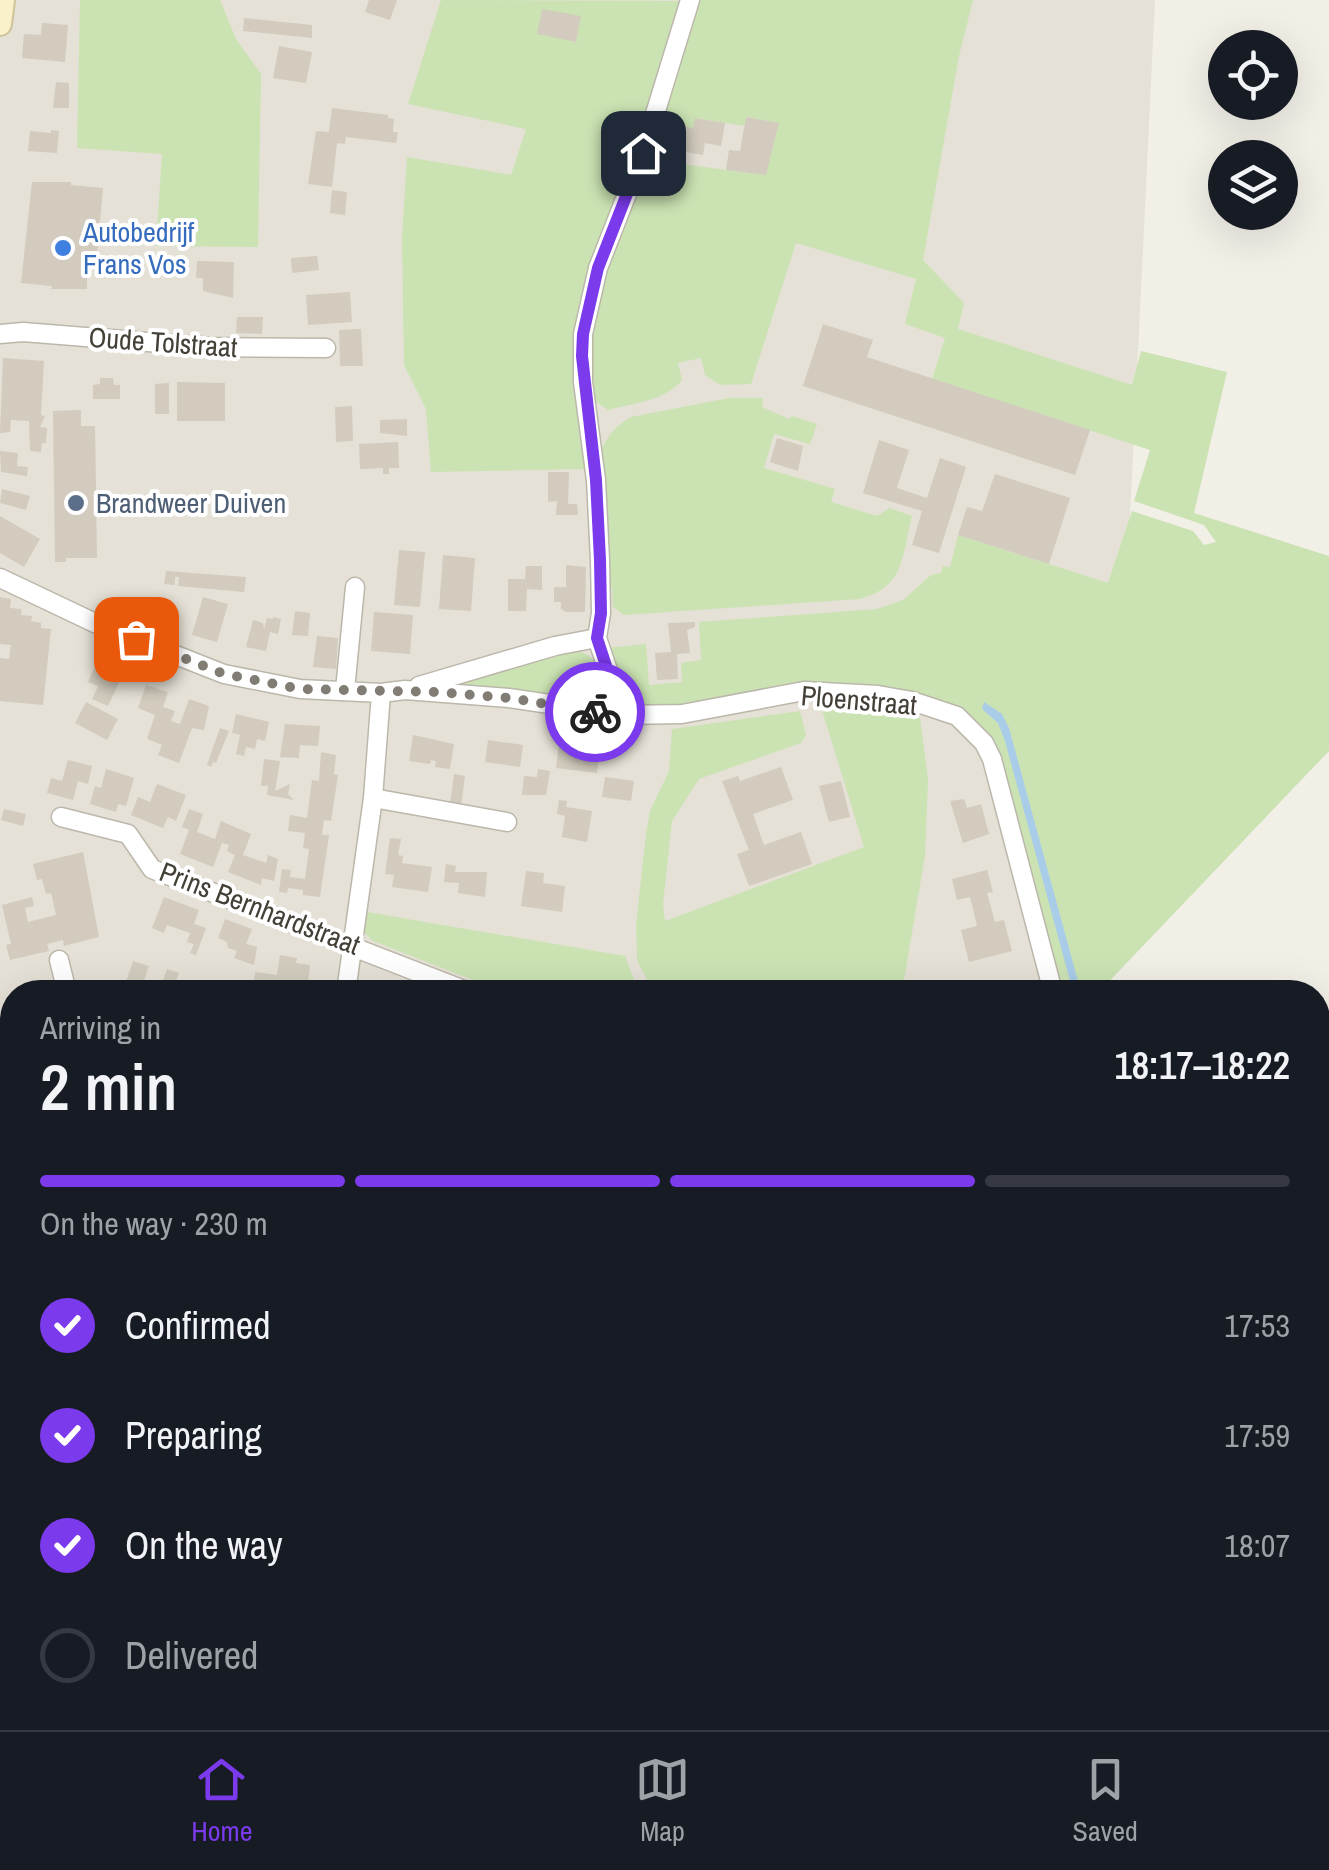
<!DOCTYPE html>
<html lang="en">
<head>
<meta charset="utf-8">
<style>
	body { margin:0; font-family:"Archivo Narrow",sans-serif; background:#20242c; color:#f1f3f6; height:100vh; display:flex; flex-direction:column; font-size:38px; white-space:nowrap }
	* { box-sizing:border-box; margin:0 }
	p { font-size:32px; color:#9ea1a6 }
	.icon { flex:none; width:55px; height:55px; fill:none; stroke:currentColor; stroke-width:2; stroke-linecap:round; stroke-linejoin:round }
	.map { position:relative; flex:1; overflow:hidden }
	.details { position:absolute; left:0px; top:980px; width:1330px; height:750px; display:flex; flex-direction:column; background:#171b24; border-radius:40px 40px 0 0; box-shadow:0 10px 40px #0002 }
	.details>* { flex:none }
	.buttons { position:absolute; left:1208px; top:30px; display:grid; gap:20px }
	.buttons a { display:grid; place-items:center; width:90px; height:90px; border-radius:50%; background:#171b24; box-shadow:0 10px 40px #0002; font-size:50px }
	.pin { position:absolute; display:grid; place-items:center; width:85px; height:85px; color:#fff; margin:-42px; border-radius:20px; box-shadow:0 5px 15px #0006 }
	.courier { position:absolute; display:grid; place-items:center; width:100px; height:100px; margin:-50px; border:8px solid #7c3aed; border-radius:50%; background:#fff; color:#222; box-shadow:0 2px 12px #0007 }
	.summary em { font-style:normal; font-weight:600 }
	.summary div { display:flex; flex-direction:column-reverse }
	.summary { display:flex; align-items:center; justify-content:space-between; height:170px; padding:0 40px }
	h1 { font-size:65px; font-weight:600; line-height:75px }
	.bar { display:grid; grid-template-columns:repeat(4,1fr); gap:15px 10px; align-content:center; height:120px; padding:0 40px }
	.bar i { height:12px; border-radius:8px; background:#363941 }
	.bar .active { background:#7c3aed }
	.bar p { grid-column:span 4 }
	ol { padding:0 40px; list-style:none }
	li { display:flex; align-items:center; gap:30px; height:110px }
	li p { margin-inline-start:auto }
	li .icon { padding:10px; border-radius:50%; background:#7c3aed; color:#fff; stroke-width:4 }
	li:last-child { color:#9ea1a6 }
	li i { width:55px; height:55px; border:5px solid #363941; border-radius:50% }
	.tab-bar { display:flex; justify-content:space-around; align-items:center; height:140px; border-top:2px solid #363941; background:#171b24; font-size:28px; color:#9ea1a6 }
	.tab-bar a { display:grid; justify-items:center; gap:5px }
	.tab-bar .active { color:#7c3aed }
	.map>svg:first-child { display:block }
	.residential { fill:#e5e1d6 }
	.green { fill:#cbe3b3 }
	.water { fill:#a9cce9 }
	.building { fill:#d2cbbe }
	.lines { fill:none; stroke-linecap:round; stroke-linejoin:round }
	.street-casing { stroke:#bcb7ab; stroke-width:21 }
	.secondary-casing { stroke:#cec39a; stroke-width:26 }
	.street { stroke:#fff; stroke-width:18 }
	.secondary { stroke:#faf0c9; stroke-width:22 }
	.done { stroke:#817d75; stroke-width:10; stroke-dasharray:0 18 }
	.route { stroke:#7c3aed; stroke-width:12 }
	.shop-dot { fill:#3f7fe0; stroke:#fff; stroke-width:4 }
	.service-dot { fill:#5c6f8a; stroke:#fff; stroke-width:4 }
	.labels { text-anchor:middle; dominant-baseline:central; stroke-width:8; stroke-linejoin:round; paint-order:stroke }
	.shop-label { font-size:28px; fill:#366cbe; stroke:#fff; text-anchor:start }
	.street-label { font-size:28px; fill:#444037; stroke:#fff }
	.service-label { font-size:28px; fill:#4e5e75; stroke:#fff; text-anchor:start }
</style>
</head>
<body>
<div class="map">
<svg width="1329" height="1730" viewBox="0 0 1329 1730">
	<rect width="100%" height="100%" fill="#f2efe7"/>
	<path class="residential" d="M0 0H1155L1107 992H12V1718H1318V1696L1329 1703V1730H0Z"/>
	<path class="green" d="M80 0H220L236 39 261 74 258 247 156 246 162 154 77 148Z
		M441 0 684 1 631 167 593 270 589 469 431 472 426 409 404 365 402 237 407 157 511 175 526 129 408 104Z
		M697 0H973L959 56 923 260 964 303 958 329 1132 385 1141 351 1227 372 1194 513 1329 556V751L1099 992H1060L977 725 877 689 716 705 634 707 629 705 606 648 646 644 649 685 682 682 681 663 701 660 699 622 877 609 903 600 931 575 941 573 943 566 950 567 958 535 1108 583 1132 511 1193 531 1204 545 1216 542 1204 525 1134 501 1150 450 932 379 945 338 905 324 916 279 796 243 751 384 720 385 705 375 701 358 678 363 682 380C665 401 634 403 608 410L591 398C590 378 588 356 589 336 592 285 627 214 646 166L658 161 765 175C769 155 776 141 778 123L747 117 744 126 696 118 693 128 672 125 667 149 653 144Z
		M729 398H763L762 407 789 419 792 416 817 424 810 444 774 434 764 468 835 489 831 502 877 516 890 508 912 516C902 556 905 587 860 599L624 615 613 607 612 588 606 577 601 452C606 436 617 425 631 417Z
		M574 650C600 654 605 680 613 702L609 705 452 687 451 684Z
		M822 710H854L920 718 928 780 925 856 902 992H664L651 987 637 960 636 925 646 834 650 811 669 771 672 729 800 711 806 735 801 743 699 779 672 821 663 904 665 921 864 847Z
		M367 912 625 956 635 982 644 992H504L373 941 364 932Z
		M1329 1697V1730H1037L1040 1718H1318V1699Z"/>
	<path class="water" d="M984 702 1002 714 1009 728 1081 992H1073L1005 741 998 723 982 709Z"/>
	<path class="building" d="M369 0H397L390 20 365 12Z
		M542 9 581 16 576 42 537 34Z
		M244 18 312 25V38L243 31Z
		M42 23 68 25 65 62 22 58 24 34 41 35Z
		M279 46 312 52 306 83 273 78Z
		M56 82 69 83V108H53Z
		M332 108 388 115V118L394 119 393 132H398L396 143 346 137 345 144 337 143 332 187 308 184 316 131 329 132Z
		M746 117 779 123 766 175 726 170 729 150 740 151Z
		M695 118 725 123 721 146 705 143 703 155 667 149 672 124 693 128Z
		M51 130 59 131 57 153 28 151 30 131 51 133Z
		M32 182H71V185L103 188 97 255 87 254V289H51L52 286 21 283Z
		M332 190 347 192 345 215 330 213Z
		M317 256 319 270 292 273 291 258Z
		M197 261 234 262 233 298 203 291V278H196Z
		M350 292 352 322 308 325 306 295Z
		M237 317H263L262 334 236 333Z
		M823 324 873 340 867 357 1090 430 1075 475 803 386Z
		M361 329 363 366H340L339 330Z
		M3 358 44 361 41 415 45 416 40 427 47 428 46 443H42L41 452 30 451 29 421 11 420 10 432 0 433Z
		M100 378H113L114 385H120V399H93V385L100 384Z
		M177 382 225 383V421H177Z
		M169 383V414H155V384Z
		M352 406 353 441 336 442 335 407Z
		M81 410V426H95L97 558H66V562H55L53 411Z
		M407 419V436L380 433V420Z
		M777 438 803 446 798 471 770 462Z
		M879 440 909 450 897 488 927 498 940 458 966 467 939 553 912 545 922 511 863 493Z
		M398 442 399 468H389V474H383V468L360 469 359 444Z
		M0 451 18 453 17 466 28 467 27 476 1 472Z
		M548 472H569L568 504H577L578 515H556L557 501 548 502Z
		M995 474 1070 498 1049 564 958 535 967 507 982 511Z
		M2 489 30 496 26 510 0 503Z
		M0 516 40 539 24 567 0 553Z
		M399 550 425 552 420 607 394 605Z
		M443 555 475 558 471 611 439 609Z
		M566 565 586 567 585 612H566L561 609V602H554V587H566Z
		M526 566H542V590L527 589 526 611H508V579H525Z
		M166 571 246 577 244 592 178 586 179 577H175V585L164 584Z
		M0 597 11 599 10 608 22 609 21 615 32 616 31 621 41 623V628L51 629 43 705 0 701V658L9 659 11 645 0 644Z
		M203 597 228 604 217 642 192 635Z
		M295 611 310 613 308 636 292 635Z
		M374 612 413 615 410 654 371 651Z
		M273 617 281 619 278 634 270 632 266 651 246 647 253 620 263 623 264 630 267 618 273 619Z
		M695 622V627L687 630 690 653 677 654 678 679 657 680 655 653 671 652 668 623Z
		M317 636 338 638 336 669 313 667Z
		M97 662 114 669 116 665 125 670 108 706 92 699 98 686 88 682Z
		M146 685 168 692 163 707 175 711 171 721 180 724 189 699 209 706 204 730 192 728 179 763 158 755 162 745 147 739 155 715 138 708Z
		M86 702 118 719 107 740 75 723Z
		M236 714 269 722 265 741 257 739 255 749 246 747 244 756 236 754 240 735 232 733Z
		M285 724 320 726 318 746 300 745 299 758 280 757Z
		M220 728 229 731 216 763 213 762 211 767 207 765Z
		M413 735 454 744 450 769 435 767 436 761 431 760 430 764 409 761Z
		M488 740 523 745 520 767 485 762Z
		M559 745 600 751 597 773 556 768Z
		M321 752 336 755 334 774 338 775 331 821 324 820 323 827 322 835H329L320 897 303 895V890L288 888 287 893 279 892 282 869 291 870 290 877 305 879 309 849 303 848 305 833 288 831 290 815 307 818 312 780 319 781Z
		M264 759 280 761 275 791 290 784 288 794 294 800 267 795 268 786H261Z
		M68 760 92 766 88 784 78 781 73 800 47 793 51 778 62 781Z
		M781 767 793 800 753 814 764 845 801 832 812 864 749 886 737 854 749 850 722 781 738 776 740 781Z
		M106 769 134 778 126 806 118 804 116 812 90 804 95 786 101 788Z
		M538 769 550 771 546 795H522L524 776 537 777Z
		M454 774 465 776 461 806 450 804Z
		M605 777 634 781 631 801 602 797Z
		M841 781 850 817 829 822 819 786Z
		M157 784 186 795 176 821 168 817 163 828 131 815 138 797 150 802Z
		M964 799 967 808 981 804 989 834 963 843 950 801Z
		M559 800 567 801 566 807 592 811 587 842 562 837 565 816 557 814Z
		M4 809 26 814 23 826 1 820Z
		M189 809 203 814 197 832 215 839 221 821 251 834 243 855 266 863 268 855 278 859 274 881 262 878 261 885 228 872 235 855 227 851 229 845 222 843 213 867 180 854 189 830 182 827Z
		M390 838 401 839 398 855 403 856 402 863 432 867 428 892 392 887 394 875 385 874Z
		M83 852 99 937 64 946 63 940 47 944 49 951 10 960 6 945 11 944 2 905 32 897 34 906 25 908 28 922 56 915 51 893 46 894 42 879 37 880 33 864Z
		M446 864 456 866 455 872H487L485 897 458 893 459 883 444 882Z
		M987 870 993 892 987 893 995 922 1004 920 1012 951 969 962 961 930 977 926 970 897 957 900 952 879Z
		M526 871 544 873 543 883 565 886 562 912 521 906Z
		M164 897 199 910 194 924 206 928 196 955 190 953 194 944 187 942 190 933 167 925 164 933 152 928Z
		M225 919 252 929 246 944 257 947 254 965 234 958 237 951 228 948 227 942 218 938Z
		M280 955 297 958 296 963 310 965 308 982 287 980 286 987 254 982 255 972 277 975Z
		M133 961 149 966 142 986 159 992H131L132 987 125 985Z
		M167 969 179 973 172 992 160 989Z
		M12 1335V1395L0 1394V1357L5 1341Z
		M7 1466 12 1467V1508L1 1507V1501L7 1502Z
		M3 1511 12 1512 9 1550 12 1551V1572L5 1571V1574H0V1527Z
		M50 1718H85L84 1728 48 1730Z
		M92 1718H116L114 1730 90 1729Z
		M487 1718H512L515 1730H489Z
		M640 1718H679L687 1727 683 1730H641L634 1722Z
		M853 1718H897L906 1720 904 1730H861L862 1727 852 1724Z
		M973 1718H995L991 1730H966Z"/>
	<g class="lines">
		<defs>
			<path id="street" d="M0 334 23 332 210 347 326 348
				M0 578 97 624 224 674 300 689 381 693 405 690 509 698 623 715 682 714 804 691 878 695 912 701 957 716 984 743 992 759 1053 992
				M419 686 555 646 597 638
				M345 690 355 587
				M623 715 597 638 601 613 600 560 596 480 583 382V334L598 268 643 153 690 0
				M373 798 507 822
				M61 817 128 834 152 869 469 992
				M59 960 67 992
				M346 992 373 798 381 693
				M0 1437 12 1438
				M465 1718 467 1730
				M614 1718 623 1730
				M23 1730 24 1718
				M152 1730 154 1718
				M298 1730 301 1718"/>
			<path id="secondary" d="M0 24 3 0
				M1318 1680 1329 1679
				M721 1730 730 1718"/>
		</defs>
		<use href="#street" class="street-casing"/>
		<use href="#secondary" class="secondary-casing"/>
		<use href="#street" class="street"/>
		<use href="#secondary" class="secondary"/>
	</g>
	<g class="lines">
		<path class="done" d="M136 639 224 674 300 689 435 692 510 698 595 712"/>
		<path class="route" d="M595 712 622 715 597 638 601 613 600 560 596 480 582 356 583 334 598 268 643 153"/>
	</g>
	<circle class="shop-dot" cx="63" cy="248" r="10"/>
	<circle class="service-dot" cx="76" cy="503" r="10"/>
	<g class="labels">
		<g class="shop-label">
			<text x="83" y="232">Autobedrijf<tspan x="83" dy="32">Frans Vos</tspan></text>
		</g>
		<g class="street-label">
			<text transform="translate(163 342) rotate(4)">Oude Tolstraat</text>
			<text transform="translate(859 700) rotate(5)">Ploenstraat</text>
			<text transform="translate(260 908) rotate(21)">Prins Bernhardstraat</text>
		</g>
		<g class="service-label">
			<text x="96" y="503">Brandweer Duiven</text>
		</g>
	</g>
</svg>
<div class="buttons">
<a><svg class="icon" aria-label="locate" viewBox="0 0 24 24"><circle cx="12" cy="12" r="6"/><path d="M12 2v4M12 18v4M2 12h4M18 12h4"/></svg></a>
<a><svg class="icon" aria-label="layers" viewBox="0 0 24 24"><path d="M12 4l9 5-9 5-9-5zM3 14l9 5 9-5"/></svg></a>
</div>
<div class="pin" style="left:136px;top:639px;background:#ea580c"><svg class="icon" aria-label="bag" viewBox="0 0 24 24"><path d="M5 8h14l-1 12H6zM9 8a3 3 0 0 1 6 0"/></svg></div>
<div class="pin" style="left:643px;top:153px;background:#1f2937"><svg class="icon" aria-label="home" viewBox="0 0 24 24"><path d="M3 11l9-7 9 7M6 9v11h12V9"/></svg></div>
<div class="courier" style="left:595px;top:712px"><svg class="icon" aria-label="bike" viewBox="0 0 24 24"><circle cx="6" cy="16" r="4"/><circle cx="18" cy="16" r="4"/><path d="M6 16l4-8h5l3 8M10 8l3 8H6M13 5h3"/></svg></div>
<section class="details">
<div class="summary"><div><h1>2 min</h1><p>Arriving in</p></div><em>18:17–18:22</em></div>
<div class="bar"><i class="active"></i><i class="active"></i><i class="active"></i><i></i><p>On the way · 230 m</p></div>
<ol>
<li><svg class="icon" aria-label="check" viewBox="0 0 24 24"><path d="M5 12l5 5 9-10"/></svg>Confirmed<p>17:53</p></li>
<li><svg class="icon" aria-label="check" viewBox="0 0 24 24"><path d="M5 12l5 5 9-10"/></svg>Preparing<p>17:59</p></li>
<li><svg class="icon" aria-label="check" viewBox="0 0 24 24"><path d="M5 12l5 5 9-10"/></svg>On the way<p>18:07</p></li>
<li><i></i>Delivered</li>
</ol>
</section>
</div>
<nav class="tab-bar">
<a class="active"><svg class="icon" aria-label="home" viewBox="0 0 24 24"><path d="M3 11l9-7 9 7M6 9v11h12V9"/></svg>Home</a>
<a><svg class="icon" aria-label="map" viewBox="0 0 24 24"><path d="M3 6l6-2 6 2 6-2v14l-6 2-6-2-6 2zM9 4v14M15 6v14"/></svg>Map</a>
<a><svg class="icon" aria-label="saved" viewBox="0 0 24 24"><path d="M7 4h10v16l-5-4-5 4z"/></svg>Saved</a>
</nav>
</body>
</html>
